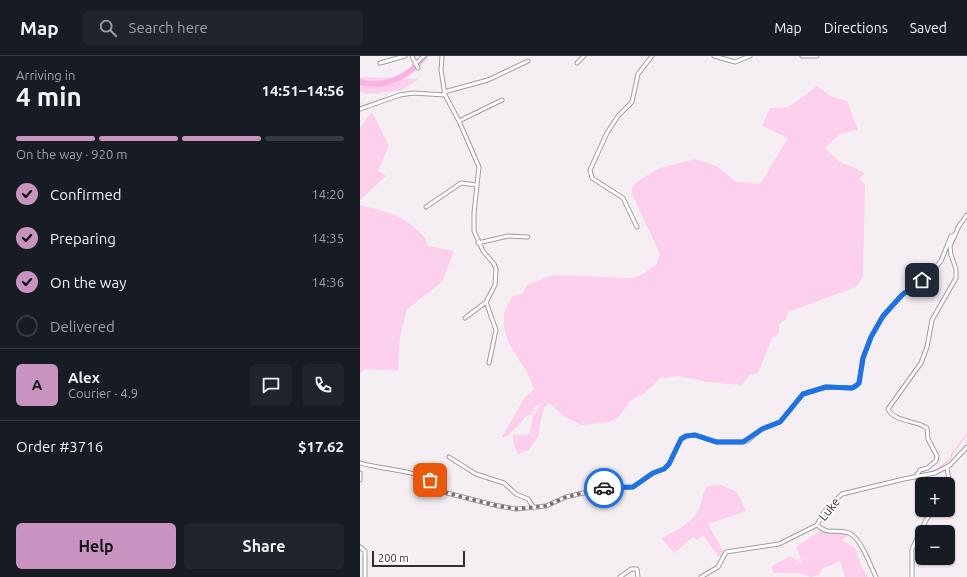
<!DOCTYPE html>
<html lang="en">
<head>
<meta charset="utf-8">
<style>
	body { margin:0; font-family:Ubuntu,sans-serif; background:#20242c; color:#f1f3f6; height:100vh; display:flex; flex-direction:column; font-size:15px; white-space:nowrap }
	* { box-sizing:border-box; margin:0 }
	p { font-size:13px; color:#9ea1a6 }
	.icon { flex:none; width:22px; height:22px; fill:none; stroke:currentColor; stroke-width:2; stroke-linecap:round; stroke-linejoin:round }
	.map { position:relative; flex:1; overflow:hidden }
	.panel { display:flex; flex-direction:column; background:#171b24; width:360px }
	.panel>* { flex:none }
	.tools { position:absolute; left:555px; top:421px; display:grid; gap:8px }
	.tools a { display:grid; place-items:center; width:40px; height:40px; border-radius:6px; background:#171b24; box-shadow:0 1px 3px #0004; font-size:20px }
	.scale { position:absolute; left:12px; bottom:10px; width:93px; box-sizing:border-box; padding-left:4px; border:2px solid #312f30; border-top:0; font-size:11px; line-height:14px; white-space:nowrap; color:#312f30; -webkit-text-stroke:3px #fff; paint-order:stroke }
	.pin { position:absolute; display:grid; place-items:center; width:34px; height:34px; color:#fff; margin:-17px; border-radius:8px; box-shadow:0 2px 6px #0006 }
	.courier { position:absolute; display:grid; place-items:center; width:40px; height:40px; margin:-20px; border:3px solid #1a73e8; border-radius:50%; background:#fff; color:#222; box-shadow:0 1px 5px #0007 }
	.headline em { font-style:normal; font-weight:700 }
	.headline div { display:flex; flex-direction:column-reverse }
	.headline { display:flex; align-items:center; justify-content:space-between; height:68px; padding:0 16px }
	h1 { font-size:26px; font-weight:700; line-height:30px }
	.bar { display:grid; grid-template-columns:repeat(4,1fr); gap:6px 4px; align-content:center; height:48px; padding:0 16px }
	.bar i { height:5px; border-radius:3px; background:#363941 }
	.bar .selected { background:#c894bf }
	.bar p { grid-column:span 4 }
	.line { display:flex; align-items:center; gap:10px; padding:0 16px; border-top:1px solid #363941 }
	.line div { flex:1 }
	.round { display:grid; place-items:center; flex:none; width:42px; height:42px; border-radius:6px; background:#20242c }
	ol { padding:0 16px; list-style:none }
	li { display:flex; align-items:center; gap:12px; height:44px }
	li p { margin-inline-start:auto }
	li .icon { padding:4px; border-radius:50%; background:#c894bf; color:#111; stroke-width:4 }
	li:last-child { color:#9ea1a6 }
	li i { width:22px; height:22px; border:2px solid #363941; border-radius:50% }
	.action { display:flex; gap:8px; margin-top:auto; padding:8px 16px }
	.action a { flex:1; height:46px; border-radius:6px; background:#c894bf; color:#111; font-size:16px; font-weight:700; line-height:46px; text-align:center }
	.action a+a { background:#20242c; color:#f1f3f6 }
	header { display:flex; align-items:center; gap:24px; box-sizing:border-box; height:56px; padding:0 20px; background:#171b24; border-bottom:1px solid #363941 }
	header strong { font-size:19px }
	nav { display:flex; gap:22px; margin-inline-start:auto; font-size:14px }
	.search { width:280px; height:36px; background:#20242c; display:flex; align-items:center; gap:10px; box-sizing:border-box; padding:0 14px; border-radius:6px; color:#9ea1a6; font-size:15px }
	main { display:flex; flex:1; min-height:0 }
	.map>svg:first-child { display:block }
	.green { fill:#fccfec }
	.lines { fill:none; stroke-linecap:round; stroke-linejoin:round }
	.stream { stroke:#f9b2e2; stroke-width:1 }
	.river { stroke:#f9b2e2; stroke-width:5.5 }
	.street-casing { stroke:#a19c9f; stroke-width:5 }
	.street { stroke:#fff; stroke-width:3 }
	.done { stroke:#767274; stroke-width:4; stroke-dasharray:0 7.2 }
	.route { stroke:#1a73e8; stroke-width:5 }
	.labels { text-anchor:middle; dominant-baseline:central; stroke-width:4; stroke-linejoin:round; paint-order:stroke }
	.street-label { font-size:12px; fill:#312f30; stroke:#fff }
</style>
</head>
<body>
<header>
<strong>Map</strong>
<div class="search"><svg class="icon" aria-label="search" viewBox="0 0 24 24"><circle cx="10" cy="10" r="6"/><path d="M15 15l6 6"/></svg>Search here</div>
<nav><a>Map</a><a>Directions</a><a>Saved</a></nav>
</header>
<main>
<section class="panel">
<div class="headline"><div><h1>4 min</h1><p>Arriving in</p></div><em>14:51–14:56</em></div>
<div class="bar"><i class="selected"></i><i class="selected"></i><i class="selected"></i><i></i><p>On the way · 920 m</p></div>
<ol>
<li><svg class="icon" aria-label="check" viewBox="0 0 24 24"><path d="M5 12l5 5 9-10"/></svg>Confirmed<p>14:20</p></li>
<li><svg class="icon" aria-label="check" viewBox="0 0 24 24"><path d="M5 12l5 5 9-10"/></svg>Preparing<p>14:35</p></li>
<li><svg class="icon" aria-label="check" viewBox="0 0 24 24"><path d="M5 12l5 5 9-10"/></svg>On the way<p>14:36</p></li>
<li><i></i>Delivered</li>
</ol>
<div class="line" style="height:72px"><b class="round" style="background:#c894bf;color:#111">A</b><div><b>Alex</b><p>Courier · 4.9</p></div><a class="round"><svg class="icon" aria-label="chat" viewBox="0 0 24 24"><path d="M4 5h16v11H9l-5 4z"/></svg></a><a class="round"><svg class="icon" aria-label="phone" viewBox="0 0 24 24"><path d="M5 4h4l2 5-3 2q2 4 5 5l2-3 5 2v4C11 20 4 13 5 4z"/></svg></a></div>
<div class="line" style="height:52px"><div>Order #3716</div><b>$17.62</b></div>
<div class="action"><a>Help</a><a>Share</a></div>
</section>
<div class="map">
<svg width="607" height="521" viewBox="0 0 607 521">
	<rect width="100%" height="100%" fill="#f5eff3"/>
	<path class="green" d="M0 21 59 23 42 34 11 38 0 36Z
		M457 30 472 41 487 45 498 74 480 78 465 92 479 105 505 117 499 123 505 128 503 221 496 231 428 256 426 263 419 268V277L412 282 398 317 389 319 382 329 347 326 319 320 300 322 286 336 270 345 258 362 249 366 221 369 205 361 189 347 184 352 181 363 178 381 168 395H163L158 399 154 389 153 379H165L170 377 173 360 182 347 176 350 171 359H167C161 368 154 373 147 381H142L165 341 174 334C167 306 142 293 144 260 144 254 150 246 153 240L162 238 167 229 193 219 272 222 281 219 297 208 300 198 272 138V131L279 124 300 112 335 103 356 110 377 126 400 128 428 82 402 70 410 52 429 51Z
		M12 56 29 89 18 115 26 120 0 144V72Z
		M0 149C25 155 48 161 64 181 66 184 66 187 68 190L94 195 82 226 47 253 40 280 38 315 5 313 0 318Z
		M361 429 377 436 386 455 348 468 363 495 361 501H359L343 479 337 484 333 481 314 497 301 482C314 476 336 465 340 450 343 442 342 438 348 430Z
		M461 474 490 478 481 484 495 492 502 512 508 521H485L480 505 462 513 459 519 451 521 438 517H413L412 510 430 500 443 508 436 491Z"/>
	<g class="lines">
		<path class="stream" d="M568 417 581 411 591 402 592 398 607 378"/>
		<path class="river" d="M0 26C25 33 50 20 65 0"/>
		<defs>
			<path id="street" d="M52 0 58 12
				M82 0 81 14 85 39 99 65 119 111 114 157V175L123 195 134 208 136 213 135 229 126 246 105 262
				M354 0 375 6 390 0
				M442 0H457
				M20 7 45 0
				M217 7 224 0
				M55 8 64 0
				M84 36 128 24 168 5
				M0 53 40 39 53 37 85 39
				M99 65 142 44
				M66 151 101 127 116 129
				M277 171 263 142 232 122 230 114 247 77 258 60 272 46 278 18 292 0
				M118 187 148 180 168 181
				M126 246 136 274 129 307
				M89 401 116 418 144 427 156 438 168 443 174 452
				M0 407C20 413 41 413 61 420 70 424 74 432 83 436L134 449 156 453 186 450 206 441 245 432 273 431 293 417 304 413 309 408 321 383 326 380 335 379 357 386H383L387 385 402 373 420 366 443 338 466 331 492 332 499 327 503 302 511 281 523 260 542 239 572 216 581 205 591 180 594 179
				M587 411 590 432 588 439
				M0 417V424
				M556 420 560 414 567 412 576 405 577 400 568 383 567 372C556 364 534 366 528 353L561 307 567 291 572 264 596 222V213L591 199 590 190 599 170 607 159
				M457 469C469 480 475 472 489 477 501 482 510 509 516 521
				M0 491 5 495V521
				M260 521 271 513H277L278 521
				M341 521 358 511 366 496 419 488 457 469 464 456 482 438 544 423 575 417 590 409 607 391
				M552 521V493L566 464 573 454"/>
		</defs>
		<use href="#street" class="street-casing"/>
		<use href="#street" class="street"/>
	</g>
	<g class="lines">
		<path class="done" d="M70 424 78 434 83 436 134 449 156 453 186 450 206 441 244 432"/>
		<path class="route" d="M244 432 273 431 293 417 304 413 309 408 321 383 326 380 335 379 356 386H383L402 373 420 366 443 338 466 331 492 332 496 330 499 327 503 302 511 281 523 260 542 239 562 224"/>
	</g>
	<g class="labels">
		<g class="street-label">
			<text transform="translate(469 453) rotate(-51)">Luke</text>
		</g>
	</g>
</svg>
<div class="tools">
<a>+</a>
<a>−</a>
</div>
<div class="scale">200 m</div>
<div class="pin" style="left:70px;top:424px;background:#ea580c"><svg class="icon" aria-label="bag" viewBox="0 0 24 24"><path d="M5 8h14l-1 12H6zM9 8a3 3 0 0 1 6 0"/></svg></div>
<div class="pin" style="left:562px;top:224px;background:#1f2937"><svg class="icon" aria-label="home" viewBox="0 0 24 24"><path d="M3 11l9-7 9 7M6 9v11h12V9"/></svg></div>
<div class="courier" style="left:244px;top:432px"><svg class="icon" aria-label="car" viewBox="0 0 24 24"><path d="M5 17H2v-5l4-1 3-4h7l3 4 3 1v5h-3M9 17h6M6 11h13"/><circle cx="7" cy="17" r="2"/><circle cx="17" cy="17" r="2"/></svg></div>
</div>
</main>
</body>
</html>
